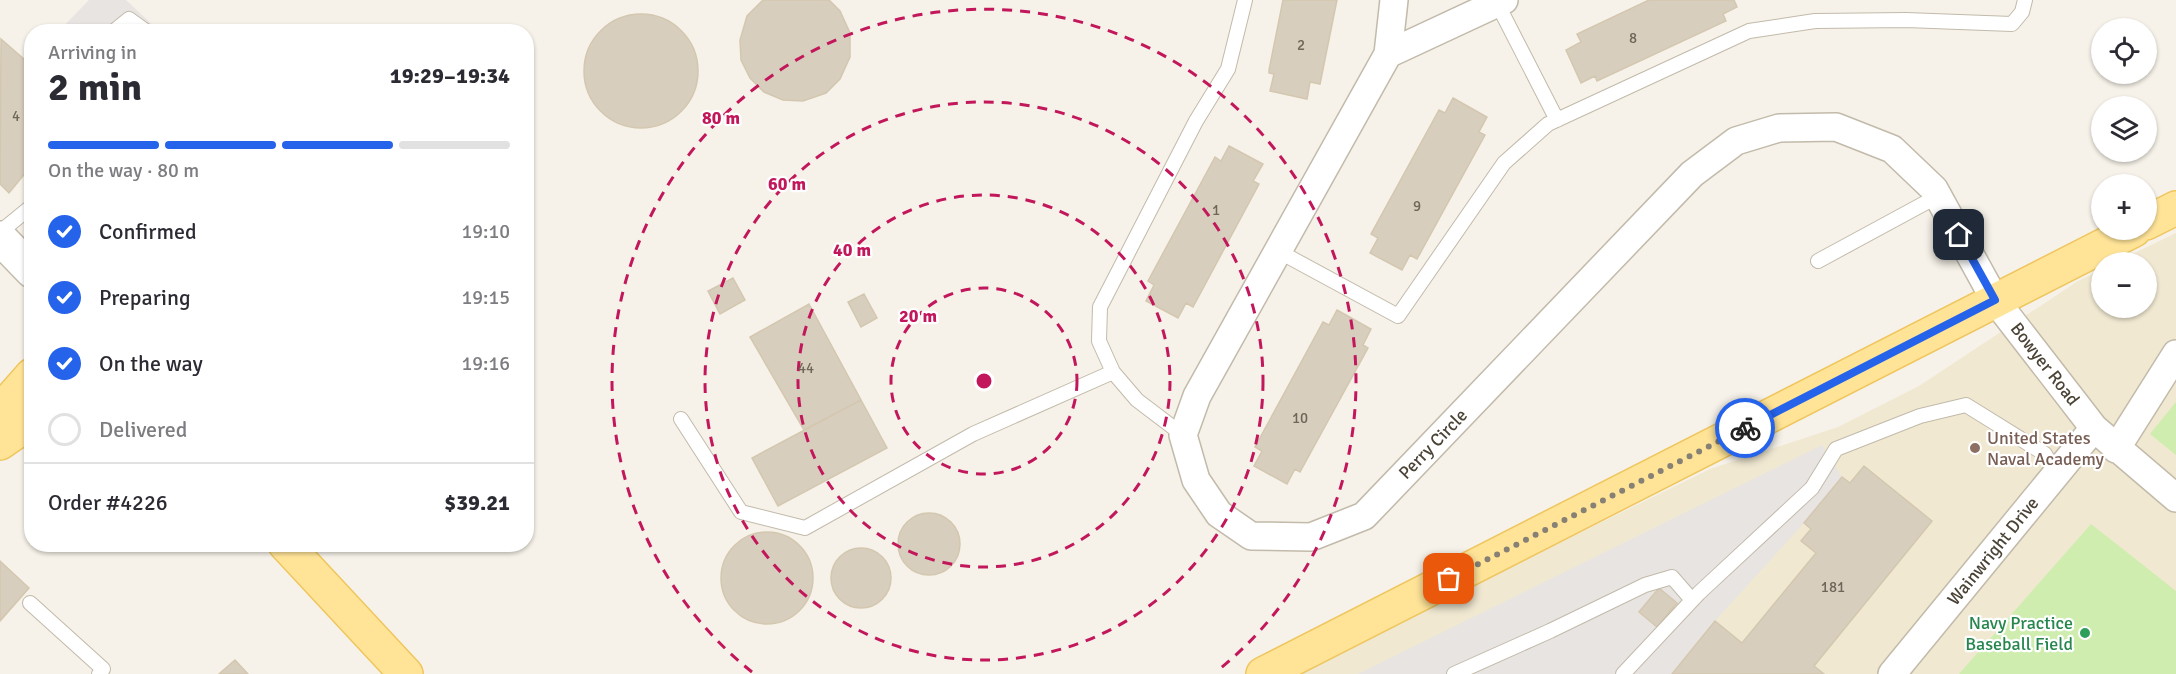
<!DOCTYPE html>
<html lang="en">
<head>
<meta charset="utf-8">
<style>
	body { margin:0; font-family:Signika,sans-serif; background:#f7f7f7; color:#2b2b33; height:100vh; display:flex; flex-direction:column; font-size:22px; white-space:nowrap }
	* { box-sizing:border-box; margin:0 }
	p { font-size:20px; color:#7c7c81 }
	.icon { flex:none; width:33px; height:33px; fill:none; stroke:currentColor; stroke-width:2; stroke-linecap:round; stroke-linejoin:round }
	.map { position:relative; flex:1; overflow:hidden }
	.sheet { position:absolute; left:24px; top:24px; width:510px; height:528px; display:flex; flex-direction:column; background:#fff; border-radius:24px; box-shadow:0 2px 4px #0004 }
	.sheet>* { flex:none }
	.controls { position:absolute; left:2091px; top:18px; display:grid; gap:12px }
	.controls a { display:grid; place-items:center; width:66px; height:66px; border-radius:50%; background:#fff; box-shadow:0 2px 4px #0004; font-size:30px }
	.pin { position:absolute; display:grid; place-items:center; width:51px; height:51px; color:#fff; margin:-26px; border-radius:12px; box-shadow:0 3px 9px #0006 }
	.courier { position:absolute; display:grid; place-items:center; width:60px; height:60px; margin:-30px; border:4px solid #2563eb; border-radius:50%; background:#fff; color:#222; box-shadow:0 2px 8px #0007 }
	.overview em { font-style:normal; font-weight:800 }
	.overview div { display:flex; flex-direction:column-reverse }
	.overview { display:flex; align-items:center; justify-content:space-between; height:102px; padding:0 24px }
	h1 { font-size:39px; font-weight:800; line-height:45px }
	.bar { display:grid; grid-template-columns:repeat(4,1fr); gap:9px 6px; align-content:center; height:72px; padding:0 24px }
	.bar i { height:8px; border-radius:4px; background:#e1e1e2 }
	.bar .active { background:#2563eb }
	.bar p { grid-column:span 4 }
	.line { display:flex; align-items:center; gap:15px; padding:0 24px; border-top:2px solid #e1e1e2 }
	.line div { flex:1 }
	ol { padding:0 24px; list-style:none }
	li { display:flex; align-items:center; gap:18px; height:66px }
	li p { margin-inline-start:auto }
	li .icon { padding:6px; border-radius:50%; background:#2563eb; color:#fff; stroke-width:4 }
	li:last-child { color:#7c7c81 }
	li i { width:33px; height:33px; border:3px solid #e1e1e2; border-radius:50% }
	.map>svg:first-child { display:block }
	.education { fill:#f0e8d1 }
	.green { fill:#cfedae }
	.parking { fill:#e7e4e1 }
	.building { fill:#d8cebd; stroke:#d4c7af; stroke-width:1.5 }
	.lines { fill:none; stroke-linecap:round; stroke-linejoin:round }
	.service-casing { stroke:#c2baaa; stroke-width:16 }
	.minor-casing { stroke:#c2baaa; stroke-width:30 }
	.tertiary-casing { stroke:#c2baaa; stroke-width:36 }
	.primary-casing { stroke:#efc65e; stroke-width:36 }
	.service { stroke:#fff; stroke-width:14 }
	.minor { stroke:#fff; stroke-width:27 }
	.tertiary { stroke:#fff; stroke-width:33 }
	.primary { stroke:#ffe498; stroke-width:33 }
	.done { stroke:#868075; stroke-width:6; stroke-dasharray:0 10.8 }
	.route { stroke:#2563eb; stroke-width:8 }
	.ring { fill:none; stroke:#c2185b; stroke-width:3; stroke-dasharray:10 8 }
	.education-dot { fill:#8d6e63; stroke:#fff; stroke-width:2 }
	.leisure-dot { fill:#2e9e5b; stroke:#fff; stroke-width:2 }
	.labels { text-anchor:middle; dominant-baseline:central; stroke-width:4.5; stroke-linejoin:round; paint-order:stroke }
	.number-label { font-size:15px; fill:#6e6658 }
	.street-label { font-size:18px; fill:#4a4336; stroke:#fff }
	.education-label { font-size:18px; fill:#785e54; stroke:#fff; text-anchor:start }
	.leisure-label { font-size:18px; fill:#27864d; stroke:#fff; text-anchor:end }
	.centre { fill:#c2185b; stroke:#fff; stroke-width:3 }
	.ring-label { font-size:18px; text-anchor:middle; font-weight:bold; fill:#c2185b; stroke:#fff; stroke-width:4.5; stroke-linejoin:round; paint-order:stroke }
</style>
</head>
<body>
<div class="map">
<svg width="2176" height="674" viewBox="0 0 2176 674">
	<rect width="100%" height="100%" fill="#f6f2e9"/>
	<path class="education" d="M2176 233V674H1292L1710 469 1838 427 1919 386 2078 281 2101 270 2102 308H2146V262H2116Z"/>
	<path class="green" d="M2176 402V455L2150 434Z
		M2091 524 2176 591V674H1959Z"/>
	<path class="parking" d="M89 0H126L159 31 58 32Z
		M1822 445 1842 477 1804 523 1715 621 1672 674H1358Z"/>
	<path class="building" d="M763 0H829L840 11 850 33V57L840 79 826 93 803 101 783 100 764 92 750 78 741 60 740 40 747 16Z
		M1283 0H1337L1320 84 1310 82 1307 99 1270 91 1274 74 1269 73V70Z
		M1649 0H1734L1737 7 1723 14 1726 21 1599 80 1597 81 1595 76 1581 83 1566 50 1581 42 1577 34Z
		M584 71a57 57 0 1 1 114 0a57 57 0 1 1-114 0Z
		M1 39 32 66V165L9 193 0 184Z
		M1453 98 1487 117 1479 132 1485 135 1417 259 1410 255 1402 270 1370 253 1378 238 1371 234 1439 110 1445 113Z
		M1229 146 1263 164 1253 181 1259 184 1193 307 1186 303 1178 318 1146 301 1154 285 1148 281 1215 157 1221 161Z
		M733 278 745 300 720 314 708 291Z
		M864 294 877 318 861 327 848 302Z
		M809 304 861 400 804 430 750 337Z
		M1337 310 1371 329 1363 345 1368 348 1300 472 1295 469 1287 484 1254 466 1262 451 1255 447 1323 322 1329 325Z
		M861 400 887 448 778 506 752 458Z
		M1864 466 1932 521 1814 666 1824 674H1672L1715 621 1742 643 1816 553 1801 541 1811 529 1804 523 1842 477 1850 483Z
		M898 544a31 31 0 1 1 62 0a31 31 0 1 1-62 0Z
		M721 578a46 46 0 1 1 92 0a46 46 0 1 1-92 0Z
		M831 578a30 30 0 1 1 60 0a30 30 0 1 1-60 0Z
		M0 561 29 588 0 621Z
		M1659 588 1677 603 1657 627 1639 612Z
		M235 660 248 674H219Z"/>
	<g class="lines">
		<defs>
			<path id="service" d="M1497 3 1557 120
				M113 32 129 19 147 32
				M0 232 32 206
				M1278 251 1398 316 1504 163 1548 124 1749 31 1815 21 1906 20 2012 24 2022 12 2025 0
				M1818 261 1938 196
				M681 419 741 512 805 528 973 434 1113 372
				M1183 435 1137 400 1113 372 1099 341 1100 307 1196 121 1228 69 1245 0
				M30 603 103 669 99 674
				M1454 674 1550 631 1645 585 1672 577 1692 600
				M1623 674 1699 593 1812 488 1836 449 1920 416 1966 405 2045 454 2056 474"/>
			<path id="minor" d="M1394 0 1388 54 1504 0
				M1388 54 1197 396 1183 435 1196 480 1219 514 1251 536 1311 537 1364 516 1692 174 1736 141 1779 128 1836 127 1892 149 1934 189 1995 300 2094 428 2176 498
				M2116 449 2176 354
				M1892 674 2094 428"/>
			<path id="tertiary" d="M0 238 32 271"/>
			<path id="primary" d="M2146 223 2176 208
				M0 411 32 375
				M0 443 32 421
				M285 544 406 674
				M1263 674 2134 230"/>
		</defs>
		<use href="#service" class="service-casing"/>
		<use href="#minor" class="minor-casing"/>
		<use href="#tertiary" class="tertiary-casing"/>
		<use href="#primary" class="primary-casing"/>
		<use href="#service" class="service"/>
		<use href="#minor" class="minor"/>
		<use href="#tertiary" class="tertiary"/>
		<use href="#primary" class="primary"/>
	</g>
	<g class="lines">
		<path class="done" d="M1449 579 1745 428"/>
		<path class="route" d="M1745 428 1995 300 1959 235"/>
	</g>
	<g class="ring">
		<circle cx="984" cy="381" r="93"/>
		<circle cx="984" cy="381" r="186"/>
		<circle cx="984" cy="381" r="279"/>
		<path d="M752 672A372 372 0 1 1 1216 672"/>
	</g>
	<circle class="education-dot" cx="1975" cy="448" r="6"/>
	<circle class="leisure-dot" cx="2085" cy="633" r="6"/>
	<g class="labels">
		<g class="number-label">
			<text x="1633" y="38">8</text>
			<text x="1301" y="45">2</text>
			<text x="16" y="116">4</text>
			<text x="1417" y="206">9</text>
			<text x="1216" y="210">1</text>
			<text x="806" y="368">44</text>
			<text x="1300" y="418">10</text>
			<text x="1833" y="587">181</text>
		</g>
		<g class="street-label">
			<text transform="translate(2045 364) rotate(52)">Bowyer Road</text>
			<text transform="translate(1433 444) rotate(-46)">Perry Circle</text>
			<text transform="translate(1993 551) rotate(-51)">Wainwright Drive</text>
		</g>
		<g class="education-label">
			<text x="1987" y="438">United States<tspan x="1987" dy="21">Naval Academy</tspan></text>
		</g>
		<g class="leisure-label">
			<text x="2073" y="623">Navy Practice<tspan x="2073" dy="21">Baseball Field</tspan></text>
		</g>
	</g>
	<circle cx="984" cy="381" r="9" class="centre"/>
	<g class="ring-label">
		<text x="721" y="124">80 m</text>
		<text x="787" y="190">60 m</text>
		<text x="852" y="256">40 m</text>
		<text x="918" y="322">20 m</text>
	</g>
</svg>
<div class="controls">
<a><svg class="icon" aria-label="locate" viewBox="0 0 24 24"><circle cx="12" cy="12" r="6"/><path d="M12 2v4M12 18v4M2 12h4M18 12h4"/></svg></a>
<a><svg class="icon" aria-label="layers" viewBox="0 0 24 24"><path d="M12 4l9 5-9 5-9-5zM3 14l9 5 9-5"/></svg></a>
<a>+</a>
<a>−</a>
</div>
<div class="pin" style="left:1449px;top:579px;background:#ea580c"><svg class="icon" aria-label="bag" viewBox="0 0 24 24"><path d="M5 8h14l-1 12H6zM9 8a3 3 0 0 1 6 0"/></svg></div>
<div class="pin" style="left:1959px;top:235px;background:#1f2937"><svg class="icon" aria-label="home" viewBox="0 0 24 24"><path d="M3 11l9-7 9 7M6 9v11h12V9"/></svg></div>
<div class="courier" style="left:1745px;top:428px"><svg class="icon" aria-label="bike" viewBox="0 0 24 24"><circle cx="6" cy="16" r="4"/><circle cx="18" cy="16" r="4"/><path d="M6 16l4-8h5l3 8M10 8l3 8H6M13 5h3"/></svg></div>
<section class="sheet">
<div class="overview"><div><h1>2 min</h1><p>Arriving in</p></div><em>19:29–19:34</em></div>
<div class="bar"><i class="active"></i><i class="active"></i><i class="active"></i><i></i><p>On the way · 80 m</p></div>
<ol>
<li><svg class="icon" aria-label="check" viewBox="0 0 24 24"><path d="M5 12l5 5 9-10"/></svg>Confirmed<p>19:10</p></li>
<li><svg class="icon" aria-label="check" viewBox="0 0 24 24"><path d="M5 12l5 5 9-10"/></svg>Preparing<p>19:15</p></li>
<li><svg class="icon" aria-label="check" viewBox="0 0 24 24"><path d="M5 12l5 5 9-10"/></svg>On the way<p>19:16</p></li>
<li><i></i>Delivered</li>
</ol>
<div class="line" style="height:78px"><div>Order #4226</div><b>$39.21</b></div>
</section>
</div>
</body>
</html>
